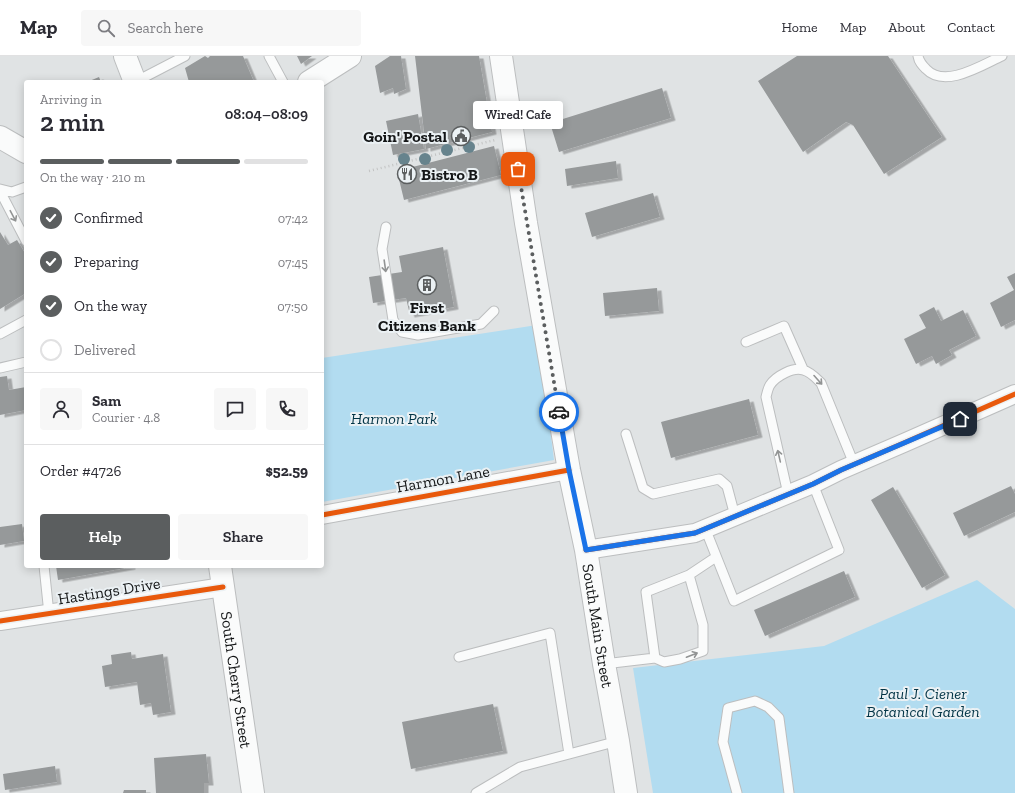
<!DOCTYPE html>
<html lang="en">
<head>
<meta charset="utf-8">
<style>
	body { margin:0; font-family:"Zilla Slab",serif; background:#f7f7f7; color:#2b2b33; height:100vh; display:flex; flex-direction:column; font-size:15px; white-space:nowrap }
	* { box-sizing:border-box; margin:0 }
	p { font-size:13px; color:#7c7c81 }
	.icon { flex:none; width:22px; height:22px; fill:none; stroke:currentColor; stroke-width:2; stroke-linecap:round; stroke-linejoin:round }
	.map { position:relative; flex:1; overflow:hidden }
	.sheet { position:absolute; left:24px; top:24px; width:300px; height:488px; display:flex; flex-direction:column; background:#fff; border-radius:4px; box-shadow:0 2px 10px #0003 }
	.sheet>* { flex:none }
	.pin { position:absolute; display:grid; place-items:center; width:34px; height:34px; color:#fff; margin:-17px; border-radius:8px; box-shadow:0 2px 6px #0006 }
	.courier { position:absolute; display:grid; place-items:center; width:40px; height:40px; margin:-20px; border:3px solid #1a73e8; border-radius:50%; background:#fff; color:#222; box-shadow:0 1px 5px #0007 }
	.bubble { position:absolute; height:28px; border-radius:4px; background:#fff; box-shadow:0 2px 10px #0003; font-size:13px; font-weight:600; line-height:28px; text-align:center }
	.head em { font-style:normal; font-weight:600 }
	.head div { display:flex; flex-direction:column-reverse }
	.head { display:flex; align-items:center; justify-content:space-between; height:68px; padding:0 16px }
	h1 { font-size:26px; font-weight:600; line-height:30px }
	.bar { display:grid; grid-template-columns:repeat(4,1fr); gap:6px 4px; align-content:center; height:48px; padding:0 16px }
	.bar i { height:5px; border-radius:3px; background:#e1e1e2 }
	.bar .selected { background:#5b5e5f }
	.bar p { grid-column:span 4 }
	.line { display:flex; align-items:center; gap:10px; padding:0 16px; border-top:1px solid #e1e1e2 }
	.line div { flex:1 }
	.round { display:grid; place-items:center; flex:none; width:42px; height:42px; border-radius:4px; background:#f7f7f7 }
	ol { padding:0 16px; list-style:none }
	li { display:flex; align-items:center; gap:12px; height:44px }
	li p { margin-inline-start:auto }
	li .icon { padding:4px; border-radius:50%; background:#5b5e5f; color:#fff; stroke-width:4 }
	li:last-child { color:#7c7c81 }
	li i { width:22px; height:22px; border:2px solid #e1e1e2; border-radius:50% }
	.cta { display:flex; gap:8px; margin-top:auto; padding:8px 16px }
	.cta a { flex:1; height:46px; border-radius:4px; background:#5b5e5f; color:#fff; font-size:16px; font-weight:600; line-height:46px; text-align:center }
	.cta a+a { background:#f7f7f7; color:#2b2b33 }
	header { display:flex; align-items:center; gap:24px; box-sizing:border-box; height:56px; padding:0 20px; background:#fff; border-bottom:1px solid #e1e1e2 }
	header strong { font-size:19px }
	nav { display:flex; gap:22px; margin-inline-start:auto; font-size:14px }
	.search { width:280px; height:36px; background:#f7f7f7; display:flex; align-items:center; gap:10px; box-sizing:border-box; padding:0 14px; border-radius:4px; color:#7c7c81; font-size:15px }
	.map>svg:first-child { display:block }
	.green { fill:#b2dcf0 }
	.building { fill:#96999a; filter:url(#shadow) }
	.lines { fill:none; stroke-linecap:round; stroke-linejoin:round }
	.lane-casing { stroke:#bcbebf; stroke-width:11 }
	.street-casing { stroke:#bcbebf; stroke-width:20 }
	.secondary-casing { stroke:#bcbebf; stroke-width:24 }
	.primary-casing { stroke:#bcbebf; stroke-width:24 }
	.path { stroke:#c2c3c3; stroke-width:2.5; stroke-dasharray:1 3; stroke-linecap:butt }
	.lane { stroke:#fafbfb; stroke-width:9 }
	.street { stroke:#fafbfb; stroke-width:18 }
	.secondary { stroke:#fafbfb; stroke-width:22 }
	.primary { stroke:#fafbfb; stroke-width:22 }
	.cycleway-casing { stroke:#ebf1f4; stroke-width:8 }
	.cycleway { stroke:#e8590c; stroke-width:5 }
	.tree { fill:#66838d }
	.oneway { stroke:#929494 }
	.done { stroke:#5b5e5f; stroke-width:4; stroke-dasharray:0 7.2 }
	.route { stroke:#1a73e8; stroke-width:5 }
	.labels { text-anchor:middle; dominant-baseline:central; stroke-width:4; stroke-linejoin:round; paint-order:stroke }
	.poi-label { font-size:16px; font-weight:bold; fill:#141617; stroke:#ebf1f4; text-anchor:end }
	.park-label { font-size:16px; font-style:italic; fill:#023446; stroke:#ebf1f4 }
	.street-label { font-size:16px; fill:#141617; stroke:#ebf1f4 }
</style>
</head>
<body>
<header>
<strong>Map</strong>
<div class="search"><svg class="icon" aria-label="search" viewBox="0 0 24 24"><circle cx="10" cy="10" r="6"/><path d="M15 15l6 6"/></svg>Search here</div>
<nav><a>Home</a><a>Map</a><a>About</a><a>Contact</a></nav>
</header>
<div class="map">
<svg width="1015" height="737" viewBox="0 0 1015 737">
	<defs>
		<filter id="shadow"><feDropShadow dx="4.5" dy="2.5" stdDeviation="0" flood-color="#0004"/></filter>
	</defs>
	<rect width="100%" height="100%" fill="#e0e3e4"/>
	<path class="green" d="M537 269 554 404 322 446V302Z
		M977 524 1015 553V737H653L633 612 824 590Z"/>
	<path class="building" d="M205 0 208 2 210 0H243L254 26H189L185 12Z
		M297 0H312L301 8Z
		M390 0H401L406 33 394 38 393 32 380 37 375 10Z
		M415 0H479L492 76 426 93Z
		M797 0H888L942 81 884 118 853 69 846 66 803 96 758 25Z
		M99 21 101 26H87Z
		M662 32 671 62 559 96 550 67Z
		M418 58 424 93 393 99 386 65Z
		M494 90 501 119 404 144 397 115Z
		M616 105 618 122 567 130 565 113Z
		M653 137 660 161 592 181 585 157Z
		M0 176 8 189 17 184 26 199V237L0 253Z
		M443 191 454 251 410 259 406 242 373 247 369 221 402 216 399 200Z
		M1015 217V264L1001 271 990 247 1014 234 1007 221Z
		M657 232 659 255 605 260 603 237Z
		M934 251 941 265 963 254 976 280 949 294 952 299 936 308 932 300 916 308 904 283 926 272 919 259Z
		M7 320 9 334 26 331V354L0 359V321Z
		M749 343 758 379 671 402 661 366Z
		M1011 430 1015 438V456L964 480 953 457Z
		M893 431 945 519 922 532 871 444Z
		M22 468 24 485 0 489V471Z
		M56 510H131V511L58 524Z
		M844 515 855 541 765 580 754 554Z
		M131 596 132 603 163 598 171 656 153 659 151 647 140 649 137 626 105 631 102 610 112 608 111 599Z
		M493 648 503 695 411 713 402 666Z
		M206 698 209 727H204V737H156L154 702Z
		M55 710 57 726 5 734 3 718Z
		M124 734H146V737H123Z"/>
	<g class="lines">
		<defs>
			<path id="lane" d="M269 0 283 26
				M918 0C919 6 922 9 926 13 945 33 982 9 1002 0
				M135 26 185 0
				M0 133 12 136 26 131
				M0 135 26 185
				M386 171 382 193 393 264 402 276 418 279 481 268 494 255
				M0 278 26 264
				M746 286 784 270 803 313
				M0 312 26 306
				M626 378 643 432 653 438 719 423 727 430 735 460
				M788 438 766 341C767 337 768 332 770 329 776 320 793 311 803 314 811 316 816 322 821 327L854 408
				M705 472 734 545 839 494 813 428
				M44 510 49 558
				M459 601 550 577 569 698
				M655 602 664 606 680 603 703 595V569L689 519
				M604 608 655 602 646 536 689 519 716 501
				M476 737 520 711 618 685
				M737 737 723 686 728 652 755 645 768 651 779 662 789 737"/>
			<path id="street" d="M322 459 569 414
				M586 494 695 477 813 428 841 414 906 386 1015 338
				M0 565 223 531"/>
			<g id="secondary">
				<path d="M125 0 135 26"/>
				<path id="s1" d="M220 510 253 737"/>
			</g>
			<g id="primary">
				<path id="s2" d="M501 0 526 167 569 414 586 494 604 608 618 685 626 737"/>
				<path d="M309 26 350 0"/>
				<path d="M0 81 26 96"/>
			</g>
		</defs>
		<use href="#lane" class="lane-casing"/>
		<use href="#street" class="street-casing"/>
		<use href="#secondary" class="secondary-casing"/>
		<use href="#primary" class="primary-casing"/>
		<path class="path" d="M369 115 495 84"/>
		<use href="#lane" class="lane"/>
		<use href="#street" class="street"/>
		<use href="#secondary" class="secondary"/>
		<use href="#primary" class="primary"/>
		<defs>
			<path id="cycleway" d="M322 459 569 414
				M586 494 695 477 813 428 841 414 906 386 1015 338
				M0 565 223 531"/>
		</defs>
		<use href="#cycleway" class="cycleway-casing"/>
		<use href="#cycleway" class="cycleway"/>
	</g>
	<g class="tree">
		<circle cx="469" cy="91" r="6"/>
		<circle cx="447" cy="94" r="6"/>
		<circle cx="404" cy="103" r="6"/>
		<circle cx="425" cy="103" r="6"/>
	</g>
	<defs><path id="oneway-shaft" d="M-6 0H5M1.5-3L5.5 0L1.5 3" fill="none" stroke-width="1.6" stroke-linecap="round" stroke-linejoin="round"/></defs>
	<g class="oneway">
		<use href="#oneway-shaft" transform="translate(13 160) rotate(62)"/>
		<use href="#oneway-shaft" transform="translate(385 210) rotate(82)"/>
		<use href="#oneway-shaft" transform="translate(818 324) rotate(48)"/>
		<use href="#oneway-shaft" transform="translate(779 400) rotate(-103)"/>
		<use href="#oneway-shaft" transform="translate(692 599) rotate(-21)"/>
	</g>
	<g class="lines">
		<path class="done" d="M518 113 559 356"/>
		<path class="route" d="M559 356 569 414 586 494 695 477 813 428 841 414 960 363"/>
	</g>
	<defs>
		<symbol id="civic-ring" viewBox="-11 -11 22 22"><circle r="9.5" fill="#ebf1f4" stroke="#5b5e5f" stroke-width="1.5"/><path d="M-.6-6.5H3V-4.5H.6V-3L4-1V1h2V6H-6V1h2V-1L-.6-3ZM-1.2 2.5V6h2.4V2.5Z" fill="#5b5e5f"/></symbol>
		<symbol id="restaurant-ring" viewBox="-11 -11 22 22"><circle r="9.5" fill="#ebf1f4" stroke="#5b5e5f" stroke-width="1.5"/><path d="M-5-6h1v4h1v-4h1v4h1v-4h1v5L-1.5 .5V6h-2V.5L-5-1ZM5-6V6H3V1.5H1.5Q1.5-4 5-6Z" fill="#5b5e5f"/></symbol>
		<symbol id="building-ring" viewBox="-11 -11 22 22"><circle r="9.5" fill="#ebf1f4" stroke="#5b5e5f" stroke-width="1.5"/><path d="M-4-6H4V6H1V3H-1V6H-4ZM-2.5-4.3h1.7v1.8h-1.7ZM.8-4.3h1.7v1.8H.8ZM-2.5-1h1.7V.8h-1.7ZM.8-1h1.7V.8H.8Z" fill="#5b5e5f"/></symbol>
	</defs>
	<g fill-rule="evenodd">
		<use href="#civic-ring" x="450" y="69" width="22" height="22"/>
		<use href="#restaurant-ring" x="396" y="107" width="22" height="22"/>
		<use href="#building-ring" x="416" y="218" width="22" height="22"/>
	</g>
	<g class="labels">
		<g class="poi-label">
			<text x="447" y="80">Goin' Postal</text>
			<text x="421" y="118" text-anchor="start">Bistro B</text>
			<text x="427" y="251" text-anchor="middle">First<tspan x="427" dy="18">Citizens Bank</tspan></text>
		</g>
		<g class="park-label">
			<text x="394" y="362">Harmon Park</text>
			<text x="923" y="637">Paul J. Ciener<tspan x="923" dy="18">Botanical Garden</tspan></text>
		</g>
		<g class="street-label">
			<text transform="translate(443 423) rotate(-10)">Harmon Lane</text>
			<text transform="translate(109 535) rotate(-9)">Hastings Drive</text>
			<text stroke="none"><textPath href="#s2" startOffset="578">South Main Street</textPath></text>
			<text stroke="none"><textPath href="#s1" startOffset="115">South Cherry Street</textPath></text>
		</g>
	</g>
</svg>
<div class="pin" style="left:518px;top:113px;background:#ea580c"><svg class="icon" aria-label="bag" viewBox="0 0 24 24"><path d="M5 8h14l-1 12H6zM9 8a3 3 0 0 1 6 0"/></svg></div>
<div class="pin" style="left:960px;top:363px;background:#1f2937"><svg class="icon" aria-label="home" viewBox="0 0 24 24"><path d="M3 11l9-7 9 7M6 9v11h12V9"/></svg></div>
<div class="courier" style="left:559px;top:356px"><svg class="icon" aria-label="car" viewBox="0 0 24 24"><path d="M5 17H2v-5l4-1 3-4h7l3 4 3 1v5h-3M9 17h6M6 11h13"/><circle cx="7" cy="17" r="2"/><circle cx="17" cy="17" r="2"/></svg></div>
<div class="bubble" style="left:473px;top:45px;width:90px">Wired! Cafe</div>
<section class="sheet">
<div class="head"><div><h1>2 min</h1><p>Arriving in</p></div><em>08:04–08:09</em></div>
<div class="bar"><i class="selected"></i><i class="selected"></i><i class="selected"></i><i></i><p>On the way · 210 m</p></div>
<ol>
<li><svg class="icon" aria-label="check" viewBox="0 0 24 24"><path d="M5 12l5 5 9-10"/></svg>Confirmed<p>07:42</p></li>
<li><svg class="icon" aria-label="check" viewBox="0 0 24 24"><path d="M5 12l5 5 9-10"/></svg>Preparing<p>07:45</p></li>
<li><svg class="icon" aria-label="check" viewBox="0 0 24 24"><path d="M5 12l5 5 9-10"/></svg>On the way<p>07:50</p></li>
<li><i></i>Delivered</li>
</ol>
<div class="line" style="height:72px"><a class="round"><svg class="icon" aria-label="person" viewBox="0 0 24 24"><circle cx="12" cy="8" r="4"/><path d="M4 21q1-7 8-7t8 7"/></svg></a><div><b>Sam</b><p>Courier · 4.8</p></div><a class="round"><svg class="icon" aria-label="chat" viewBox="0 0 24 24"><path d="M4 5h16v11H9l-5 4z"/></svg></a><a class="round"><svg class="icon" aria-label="phone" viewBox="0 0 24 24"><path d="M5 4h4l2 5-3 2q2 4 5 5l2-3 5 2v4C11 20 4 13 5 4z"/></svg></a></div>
<div class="line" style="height:52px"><div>Order #4726</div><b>$52.59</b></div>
<div class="cta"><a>Help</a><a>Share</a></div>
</section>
</div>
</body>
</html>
